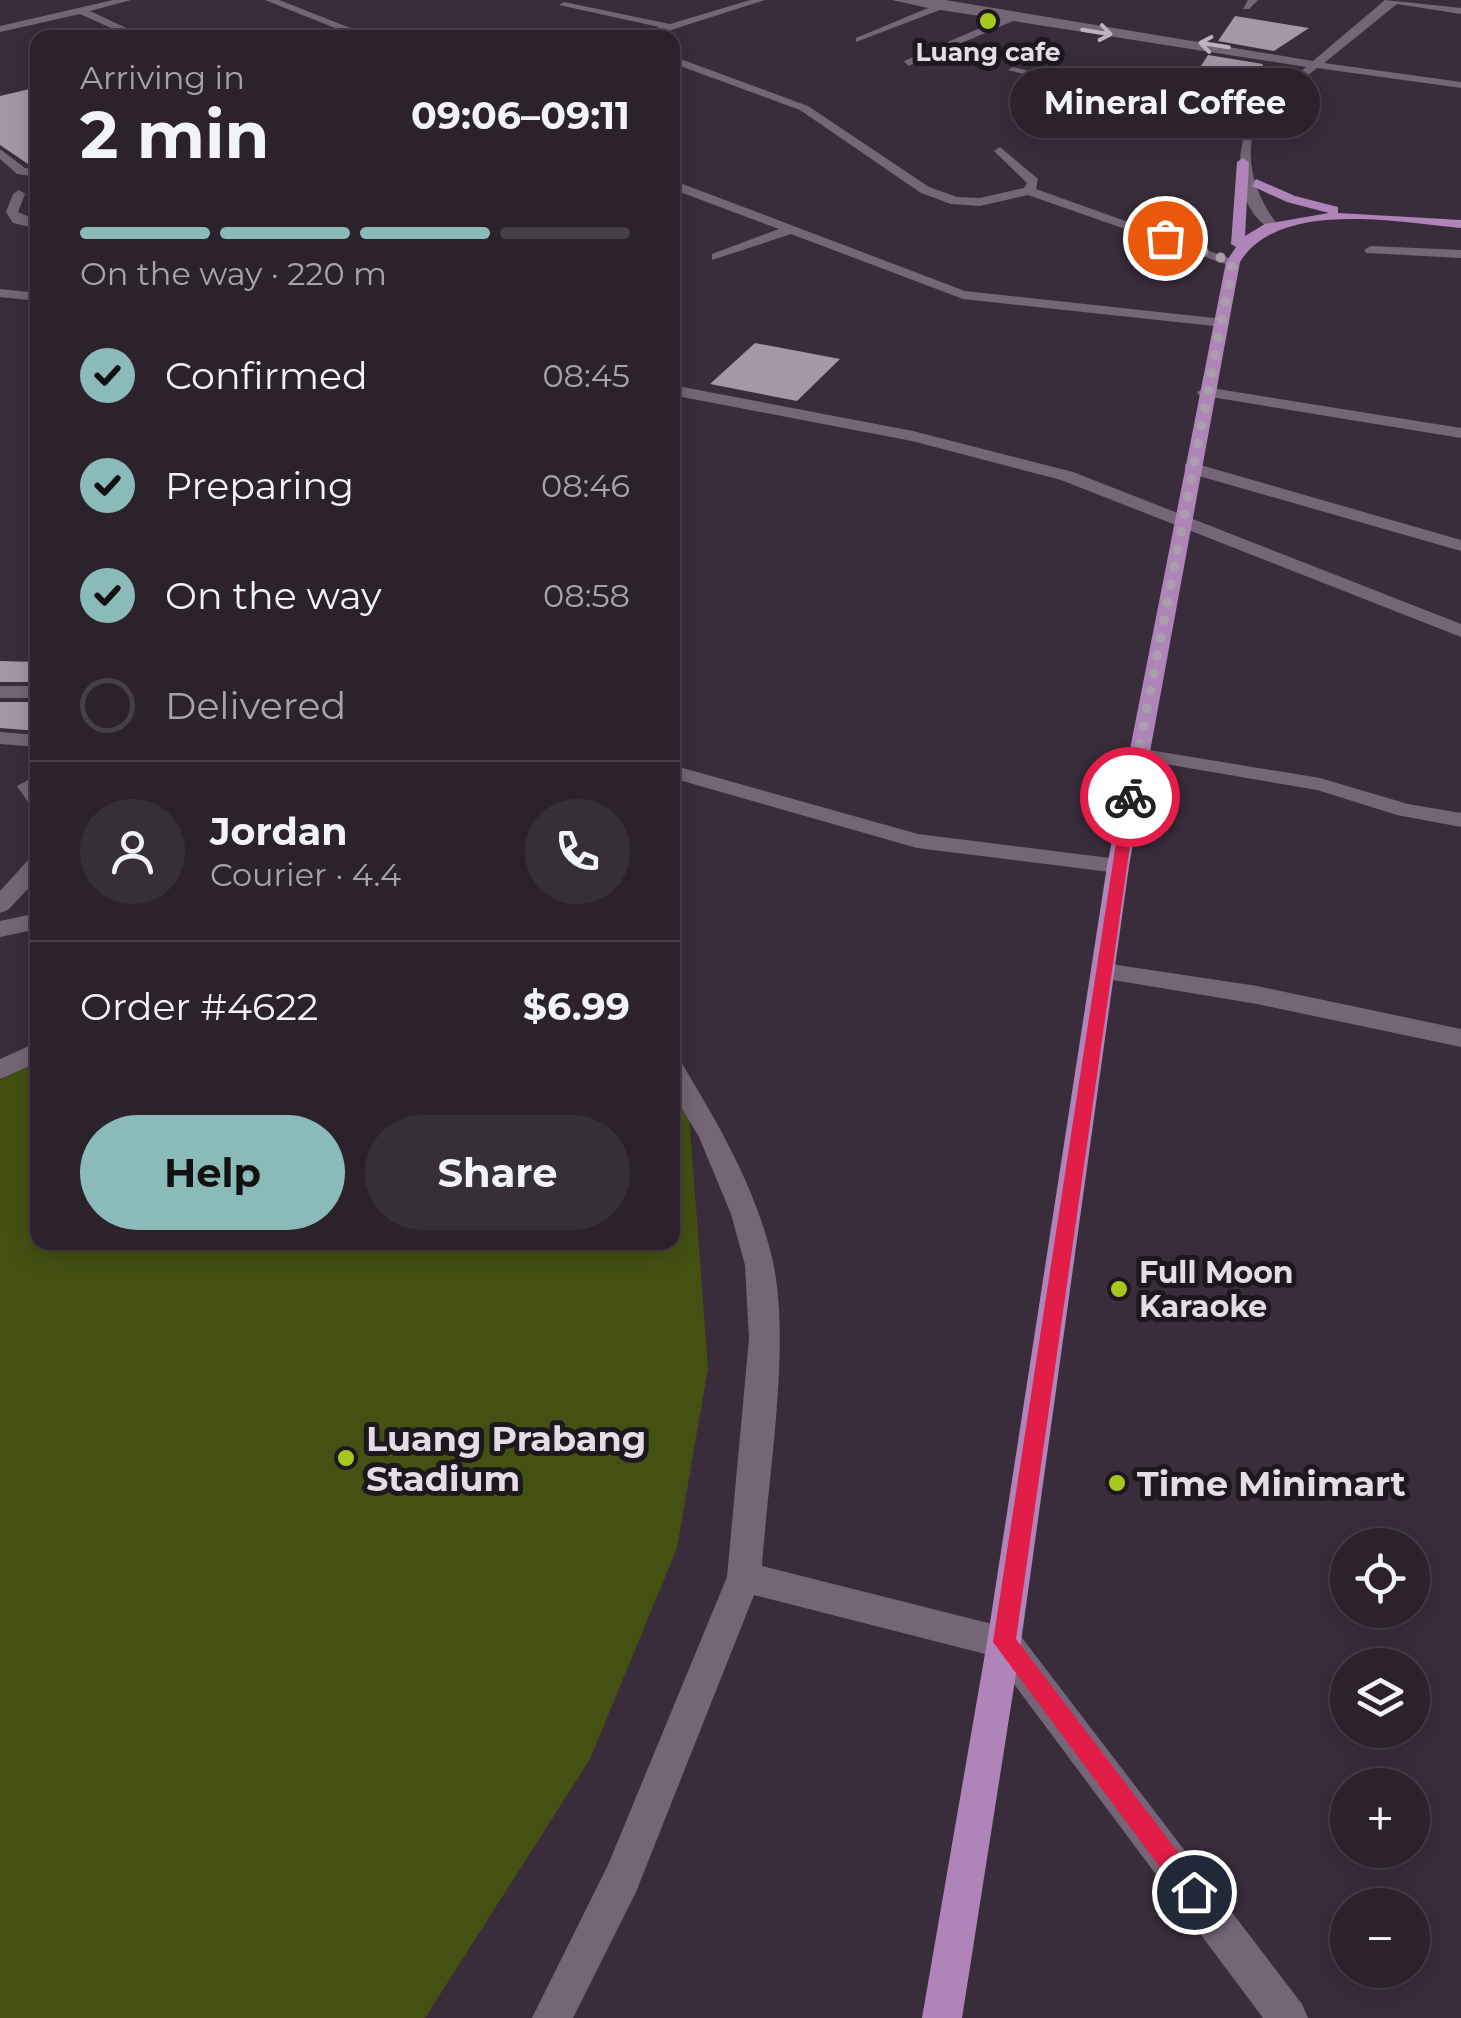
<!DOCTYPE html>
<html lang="en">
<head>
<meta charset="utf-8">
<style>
	body { margin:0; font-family:Montserrat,sans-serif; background:#372f38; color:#f1f3f6; height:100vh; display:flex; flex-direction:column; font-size:38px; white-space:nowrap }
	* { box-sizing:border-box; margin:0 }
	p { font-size:32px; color:#a6a4a9 }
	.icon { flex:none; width:55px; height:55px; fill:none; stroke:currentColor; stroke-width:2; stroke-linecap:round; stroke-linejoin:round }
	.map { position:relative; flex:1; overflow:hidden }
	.panel { position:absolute; left:30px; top:30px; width:650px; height:1220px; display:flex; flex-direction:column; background:#2b222c; border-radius:20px; box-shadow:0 5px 25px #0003,0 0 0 2px #473f48 }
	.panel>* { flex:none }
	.fabs { position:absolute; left:1330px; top:1528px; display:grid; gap:20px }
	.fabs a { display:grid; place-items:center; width:100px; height:100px; border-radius:50%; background:#2b222c; box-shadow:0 5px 25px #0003,0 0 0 2px #473f48; font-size:50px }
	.pin { position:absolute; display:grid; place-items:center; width:85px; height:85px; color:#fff; margin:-42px; border:5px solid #fff; border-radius:50%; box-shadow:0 2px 10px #0007 }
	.courier { position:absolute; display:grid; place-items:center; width:100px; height:100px; margin:-50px; border:8px solid #e11d48; border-radius:50%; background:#fff; color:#222; box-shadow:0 2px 12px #0007 }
	.bubble { position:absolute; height:70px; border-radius:35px; background:#2b222c; box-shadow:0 5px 25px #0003,0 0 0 2px #473f48; font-size:32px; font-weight:700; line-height:70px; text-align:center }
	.head em { font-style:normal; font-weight:700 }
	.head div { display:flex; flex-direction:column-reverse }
	.head { display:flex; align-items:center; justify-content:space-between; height:170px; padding:0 50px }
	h1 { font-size:65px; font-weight:700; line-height:75px }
	.bar { display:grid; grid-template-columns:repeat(4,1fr); gap:15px 10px; align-content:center; height:120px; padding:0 50px }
	.bar i { height:12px; border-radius:8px; background:#473f48 }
	.bar .selected { background:#8bbbb9 }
	.bar p { grid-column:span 4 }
	.line { display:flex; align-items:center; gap:25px; padding:0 50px; border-top:2px solid #473f48 }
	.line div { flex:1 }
	.round { display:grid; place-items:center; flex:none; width:105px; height:105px; border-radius:52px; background:#372f38 }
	ol { padding:0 50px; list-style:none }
	li { display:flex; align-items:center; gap:30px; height:110px }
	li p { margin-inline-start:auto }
	li .icon { padding:10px; border-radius:50%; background:#8bbbb9; color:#111; stroke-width:4 }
	li:last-child { color:#a6a4a9 }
	li i { width:55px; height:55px; border:5px solid #473f48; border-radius:50% }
	.action { display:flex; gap:20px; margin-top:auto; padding:20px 50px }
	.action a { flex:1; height:115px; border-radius:60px; background:#8bbbb9; color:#111; font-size:40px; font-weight:700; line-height:115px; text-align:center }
	.action a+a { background:#372f38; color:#f1f3f6 }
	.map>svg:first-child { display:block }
	.green { fill:#445112 }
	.building { fill:#a597a8 }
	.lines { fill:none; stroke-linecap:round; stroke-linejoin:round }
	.minor { fill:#746677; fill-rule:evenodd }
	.major { fill:#af84b8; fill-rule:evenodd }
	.oneway { stroke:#bdb3bf }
	.route { fill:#e11d48 }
	.done { stroke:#a89faa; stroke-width:10; stroke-dasharray:0 18 }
	.poi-dot { fill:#a8c71d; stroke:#1d171e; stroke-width:4 }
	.labels { text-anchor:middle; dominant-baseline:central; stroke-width:10; stroke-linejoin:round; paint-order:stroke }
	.far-poi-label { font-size:25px; font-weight:bold; fill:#e4dce6; stroke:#1d171e }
	.poi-label { font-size:30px; font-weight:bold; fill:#e4dce6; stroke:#1d171e; text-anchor:start }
	.near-poi-label { font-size:35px; font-weight:bold; fill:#e4dce6; stroke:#1d171e; text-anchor:start }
</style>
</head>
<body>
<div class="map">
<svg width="1461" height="2018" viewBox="0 0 1461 2018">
	<rect width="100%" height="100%" fill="#392d3b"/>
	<path class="green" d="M1048 85 1160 111 1121 130 1008 103Z
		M37 1046 38 1242H672L673 1082 688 1101 708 1368 677 1548 590 1759 425 2018H0V1081Z"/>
	<path class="building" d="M1235 16 1309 28 1274 51 1218 41Z
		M1208 55 1263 64 1257 78 1197 72Z
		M38 87V165L28 164 0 145V96Z
		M755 343 840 359 797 401 710 384Z
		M0 661 38 662V682H0Z
		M0 702H38V731L0 728Z"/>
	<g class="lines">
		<path class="minor" d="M113 0H131L90 11 148 38H133L80 14 0 32V26Z
			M265 0H279L376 38H360Z
			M750 0H765L646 38H629L659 27 559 5 564 2 670 24Z
			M892 0H945L1313 61 1385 0 1461 8V14L1397 4 1324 63 1461 82V88L1317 68C1301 81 1280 93 1267 108 1237 144 1253 194 1278 225L1271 229C1238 211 1235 164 1245 132L1008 70 1013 67 1247 125 1255 109 1142 85 1147 82 1260 103 1306 67 1013 21 908 66 904 61 1001 19 940 10 856 42V38L928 8Z
			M1248 0H1258L1249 9H1243Z
			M672 56 808 106 929 187 957 197 980 198 1024 188 1027 183 994 151 1000 147 1038 179 1036 189 1240 262 1228 265 1028 195 980 206 951 204 921 193 800 110 672 63Z
			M0 149 25 168 38 169V177L17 174 0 159Z
			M672 180 965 291 1223 319 1230 323 1223 327 963 299 791 234 712 260V254L779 229 672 189Z
			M19 190 25 194 18 212 38 221V229L13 223 6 212 13 194Z
			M1371 246 1461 250V258L1366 253 1364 250Z
			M0 289 38 293V301L0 297Z
			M672 385 913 431 1073 472 1461 624V637L1061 480 912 441 672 395Z
			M1205 387 1461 428V438L1199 395 1197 392Z
			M1185 464H1197L1461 540V551L1185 472Z
			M0 686H38V698H0Z
			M0 732 38 735V747L0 744Z
			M1137 748 1320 778 1408 804 1461 813V827L1397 815 1317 790 1130 758V750Z
			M672 765 918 834 1118 859 1129 866 1118 873 917 848 672 778Z
			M28 780 38 784V806L30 805 17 786Z
			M38 856V878L8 910 0 913V891L30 858Z
			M38 913V929L0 937V921Z
			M1104 963 1257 986 1461 1029V1047L1257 1004 1095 977 1092 971 1095 965Z
			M38 1042V1062L0 1079V1059Z
			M672 1060 681 1062C719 1125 757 1190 773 1262 791 1345 768 1478 762 1566L1016 1630 1302 2004 1308 2018H1263L993 1656 754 1595 636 1892 573 2018H532L608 1865 727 1577 749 1339 745 1265 731 1214 699 1137 672 1092Z"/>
		<path class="major" d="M1243 158 1249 162 1245 236 1265 224 1329 213 1287 202 1252 186 1256 179 1295 196 1338 207V213L1461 220V228C1397 222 1279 199 1240 262L1129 866 1021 1642 962 2018H922L987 1642 1107 866 1226 262 1236 247 1231 244 1237 162Z"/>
	</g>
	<defs><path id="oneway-shaft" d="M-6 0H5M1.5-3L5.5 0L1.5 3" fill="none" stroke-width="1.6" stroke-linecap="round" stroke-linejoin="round" transform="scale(2.5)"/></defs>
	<g class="oneway">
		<use href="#oneway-shaft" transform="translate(1097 32) rotate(9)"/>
		<use href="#oneway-shaft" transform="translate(1214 45) rotate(-171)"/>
	</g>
	<path class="route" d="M1130 792 1137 797 1016 1639 1202 1884 1206 1892 1202 1901 1194 1905 1185 1901 993 1642 1123 797Z"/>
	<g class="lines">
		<path class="done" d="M1130 797 1233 262 1165 238"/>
	</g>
	<g class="poi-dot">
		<circle cx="988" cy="21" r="10"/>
		<circle cx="1119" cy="1289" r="10"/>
		<circle cx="346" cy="1458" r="10"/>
		<circle cx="1117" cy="1483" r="10"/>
	</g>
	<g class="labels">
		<g class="far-poi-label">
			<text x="988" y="52">Luang cafe</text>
		</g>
		<g class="poi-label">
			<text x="1139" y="1272">Full Moon<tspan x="1139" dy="34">Karaoke</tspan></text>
		</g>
		<g class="near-poi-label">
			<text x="366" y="1438">Luang Prabang<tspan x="366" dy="40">Stadium</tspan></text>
			<text x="1137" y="1483">Time Minimart</text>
		</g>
	</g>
</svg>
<div class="fabs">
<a><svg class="icon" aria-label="locate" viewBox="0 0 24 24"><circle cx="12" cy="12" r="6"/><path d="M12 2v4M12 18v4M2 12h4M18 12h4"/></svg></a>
<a><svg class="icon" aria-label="layers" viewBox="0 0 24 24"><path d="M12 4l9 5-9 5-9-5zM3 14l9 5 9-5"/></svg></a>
<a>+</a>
<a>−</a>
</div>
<div class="pin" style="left:1165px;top:238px;background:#ea580c"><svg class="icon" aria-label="bag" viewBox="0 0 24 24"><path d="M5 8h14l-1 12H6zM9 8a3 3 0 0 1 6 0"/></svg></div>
<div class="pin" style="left:1194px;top:1892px;background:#1f2937"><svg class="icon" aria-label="home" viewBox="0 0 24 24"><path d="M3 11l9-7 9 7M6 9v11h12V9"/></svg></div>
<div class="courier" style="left:1130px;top:797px"><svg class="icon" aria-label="bike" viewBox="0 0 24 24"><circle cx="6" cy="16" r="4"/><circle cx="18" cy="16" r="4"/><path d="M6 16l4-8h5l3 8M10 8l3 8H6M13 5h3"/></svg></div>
<div class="bubble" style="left:1010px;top:68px;width:310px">Mineral Coffee</div>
<section class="panel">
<div class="head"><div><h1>2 min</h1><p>Arriving in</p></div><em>09:06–09:11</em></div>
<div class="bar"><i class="selected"></i><i class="selected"></i><i class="selected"></i><i></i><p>On the way · 220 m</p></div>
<ol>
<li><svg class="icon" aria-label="check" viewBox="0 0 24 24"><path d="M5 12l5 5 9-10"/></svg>Confirmed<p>08:45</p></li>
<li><svg class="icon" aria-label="check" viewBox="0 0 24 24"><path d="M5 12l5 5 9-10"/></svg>Preparing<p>08:46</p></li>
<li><svg class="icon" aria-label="check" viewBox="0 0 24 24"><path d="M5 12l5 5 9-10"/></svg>On the way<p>08:58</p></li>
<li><i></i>Delivered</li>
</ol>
<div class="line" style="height:180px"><a class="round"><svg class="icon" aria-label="person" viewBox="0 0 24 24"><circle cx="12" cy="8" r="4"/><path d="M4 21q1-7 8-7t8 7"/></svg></a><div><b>Jordan</b><p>Courier · 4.4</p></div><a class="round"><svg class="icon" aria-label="phone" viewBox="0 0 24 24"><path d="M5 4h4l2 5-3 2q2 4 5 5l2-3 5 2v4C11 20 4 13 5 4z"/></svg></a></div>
<div class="line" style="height:130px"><div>Order #4622</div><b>$6.99</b></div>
<div class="action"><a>Help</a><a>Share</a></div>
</section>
</div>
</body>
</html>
